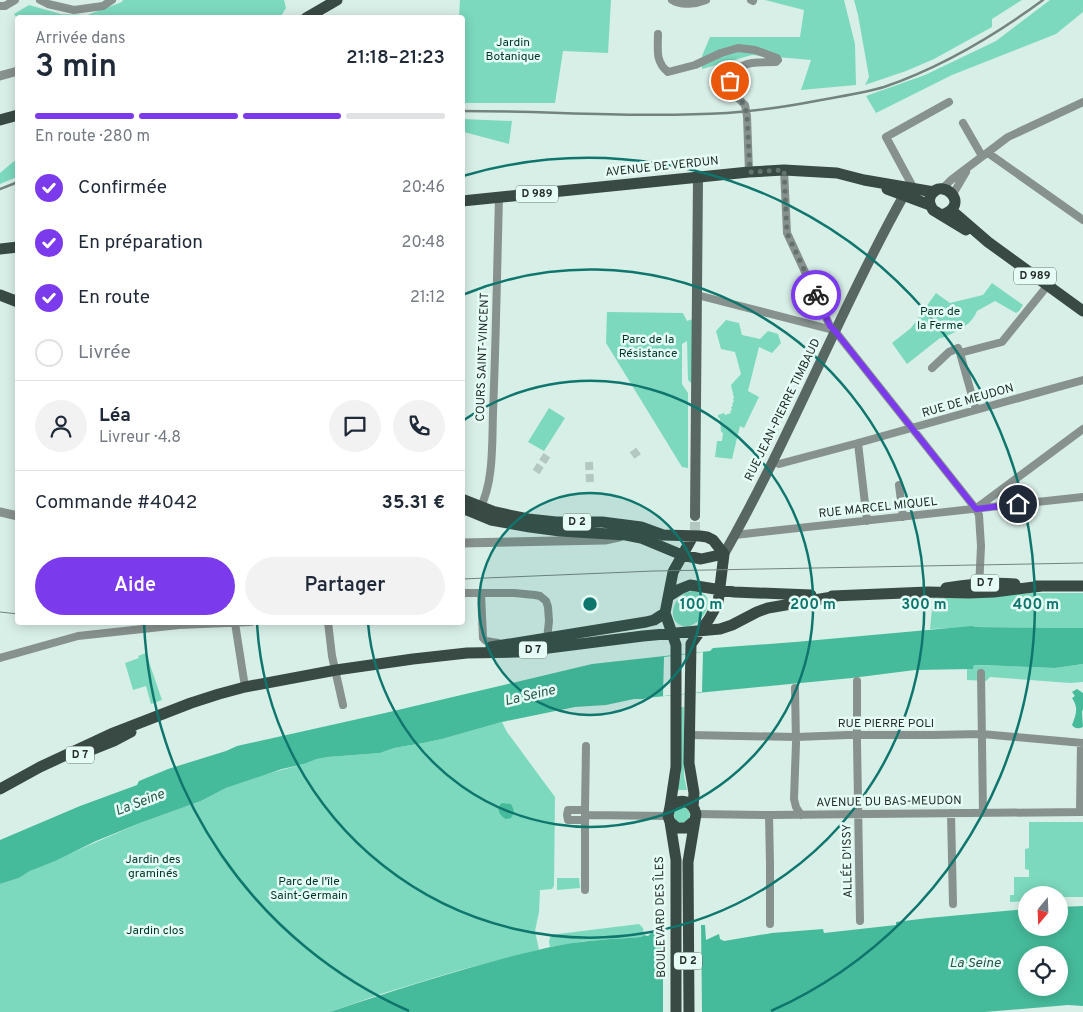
<!DOCTYPE html>
<html lang="fr">
<head>
<meta charset="utf-8">
<style>
	body { margin:0; font-family:Overpass,sans-serif; background:#f2f2f3; color:#1f2937; height:100vh; display:flex; flex-direction:column; font-size:19px; white-space:nowrap }
	* { box-sizing:border-box; margin:0 }
	p { font-size:16px; color:#747a83 }
	.icon { flex:none; width:28px; height:28px; fill:none; stroke:currentColor; stroke-width:2; stroke-linecap:round; stroke-linejoin:round }
	.map { position:relative; flex:1; overflow:hidden }
	.details { position:absolute; left:15px; top:15px; width:450px; height:610px; display:flex; flex-direction:column; background:#fff; border-radius:5px; box-shadow:0 2px 12px #0003 }
	.details>* { flex:none }
	.needle { width:32px; rotate:199deg }
	.controls { position:absolute; left:1018px; top:886px; display:grid; gap:10px }
	.controls a { display:grid; place-items:center; width:50px; height:50px; border-radius:50%; background:#fff; box-shadow:0 2px 12px #0003; font-size:25px }
	.pin { position:absolute; display:grid; place-items:center; width:42px; height:42px; color:#fff; margin:-21px; border:2px solid #fff; border-radius:50%; box-shadow:0 1px 5px #0007 }
	.courier { position:absolute; display:grid; place-items:center; width:50px; height:50px; margin:-25px; border:4px solid #7c3aed; border-radius:50%; background:#fff; color:#222; box-shadow:0 1px 6px #0007 }
	.head em { font-style:normal; font-weight:600 }
	.head div { display:flex; flex-direction:column-reverse }
	.head { display:flex; align-items:center; justify-content:space-between; height:85px; padding:0 20px }
	h1 { font-size:32px; font-weight:600; line-height:38px }
	.bar { display:grid; grid-template-columns:repeat(4,1fr); gap:8px 5px; align-content:center; height:60px; padding:0 20px }
	.bar i { height:6px; border-radius:4px; background:#e0e1e3 }
	.bar .on { background:#7c3aed }
	.bar p { grid-column:span 4 }
	.line { display:flex; align-items:center; gap:12px; padding:0 20px; border-top:1px solid #e0e1e3 }
	.line div { flex:1 }
	.round { display:grid; place-items:center; flex:none; width:52px; height:52px; border-radius:26px; background:#f2f2f3 }
	ol { padding:0 20px; list-style:none }
	li { display:flex; align-items:center; gap:15px; height:55px }
	li p { margin-inline-start:auto }
	li .icon { padding:5px; border-radius:50%; background:#7c3aed; color:#fff; stroke-width:4 }
	li:last-child { color:#747a83 }
	li i { width:28px; height:28px; border:2px solid #e0e1e3; border-radius:50% }
	.action { display:flex; gap:10px; margin-top:auto; padding:10px 20px }
	.action a { flex:1; height:58px; border-radius:30px; background:#7c3aed; color:#fff; font-size:20px; font-weight:600; line-height:58px; text-align:center }
	.action a+a { background:#f2f2f3; color:#1f2937 }
	.map>svg:first-child { display:block }
	.green { fill:#7cd9bd }
	.water { fill:#46bb9b; fill-rule:evenodd }
	.pier { fill:#d8efe7 }
	.lines { fill:none; stroke-linecap:round; stroke-linejoin:round }
	.minor-tunnel { stroke:#b4c8c1; stroke-width:8; stroke-dasharray:8 4; stroke-linecap:butt }
	.secondary-tunnel { stroke:#b4c8c1; stroke-width:10; stroke-dasharray:10 5; stroke-linecap:butt }
	.minor { stroke:#87918d; stroke-width:8 }
	.tertiary { stroke:#87918d; stroke-width:9 }
	.secondary { stroke:#596762; stroke-width:10 }
	.primary { stroke:#394a44; stroke-width:11 }
	.tram { stroke:#74837e; stroke-width:1 }
	.rail { stroke:#74837e; stroke-width:2.5 }
	.done { stroke:#64726d; stroke-width:5; stroke-dasharray:0 9 }
	.route { stroke:#7c3aed; stroke-width:6 }
	.ring { fill:none; stroke:#0f766e; stroke-width:2.5 }
	.labels { text-anchor:middle; dominant-baseline:central; stroke-width:5; stroke-linejoin:round; paint-order:stroke }
	.shield { fill:#e5fdf4; stroke:#5f6c67; stroke-width:1 }
	.shield-label { font-size:11px; font-weight:bold; fill:#252e2b }
	.park-label { font-size:12px; fill:#003528; stroke:#e5fdf4 }
	.street-label { font-size:12px; fill:#252e2b; stroke:#e5fdf4 }
	.water-label { font-size:14px; font-style:italic; fill:#29594b; stroke:#e5fdf4 }
	.centre { fill:#0f766e; stroke:#e5fdf4; stroke-width:2.5 }
	.ring-label { font-size:15px; text-anchor:middle; font-weight:bold; fill:#0f766e; stroke:#e5fdf4; stroke-width:5; stroke-linejoin:round; paint-order:stroke }
</style>
</head>
<body>
<div class="map">
<svg width="1083" height="1012" viewBox="0 0 1083 1012">
	<rect width="100%" height="100%" fill="#d8efe7"/>
	<path class="green" d="M123 0H284L286 8 281 16 278 18H17L14 14 29 5 61 14 87 15 122 2Z
		M460 0H611L608 53 563 51 555 103H463L462 18 459 17Z
		M765 0H844L855 44 856 85 801 90 811 60 752 55 702 69V56L710 37H800L804 10Z
		M854 0H1022L992 19V27L934 59 906 71 865 85 869 77 858 15Z
		M1050 0H1083V12L1056 34 952 75 876 113 866 96 925 75 996 41Z
		M462 119 512 121 509 144 464 132Z
		M17 160V177L0 184V173L13 162Z
		M992 283 1023 305 1019 311 1016 313 995 301 977 311C971 326 956 332 942 338H940L907 364 892 343 911 328 936 293 950 303 983 295Z
		M607 312 683 313 687 321 693 319 692 384 688 380 687 341 682 344V384L688 393V468L682 467 606 343Z
		M726 320 739 323 742 335 760 339 768 331 778 334 781 343 772 353 759 347 748 391 759 397 744 428 740 426 732 459 715 457 717 441H722L723 433 721 432 720 418H718V415L724 413 725 415 731 413 730 411 732 410 731 407 733 406 732 403 734 402 733 399 734 398 731 385 741 374 735 352 721 349 716 331Z
		M549 408 565 418 544 451 528 442Z
		M692 591C704 593 710 594 707 608 704 619 688 633 677 623 669 616 674 602 681 595 684 593 688 592 692 591Z
		M1033 593H1083V628L973 627 930 629 933 598 972 597Z
		M146 653 162 700 151 704 146 686 133 690 125 663 139 658 138 656Z
		M1083 664V682L1070 683 990 677 986 681 967 680V669H973L974 665 1006 666 1055 668Z
		M681 707H684V776L687 790H677L681 775Z
		M502 722 507 732 555 797 554 886 552 889 540 890 539 912 535 931 539 950 460 970 381 994 330 1012H0V884L19 878 30 871 140 823 201 801 226 788 263 775 304 764 317 759 328 757 380 753 394 748 423 743 442 739Z
		M674 815a8 8 0 1 1 16 0a8 8 0 1 1-16 0Z
		M1029 822H1083V897H1059V895H1026V901L1010 902V895H1014V877H1029V870L1025 869V849L1029 848Z
		M557 878H579L580 888 557 890Z
		M639 924 643 928 644 935 641 937 585 941 550 947 549 942 550 937 558 934Z"/>
	<path class="water" d="M972 626 975 627 1083 628V664L1055 668 981 665H974L973 669 915 670 852 678 645 698 644 699H634L606 705 575 707 502 722 442 739 423 743 394 748 380 753 328 757 317 759 304 764 282 769 226 788 201 801 140 823 96 841 55 861 30 871 19 878 0 884V840L80 806 137 785 139 781 168 769 226 751 237 746 385 713 592 664 710 651 713 648 795 642Z
		M1077 689 1083 693V709L1082 712 1083 727C1078 729 1075 729 1072 725 1076 715 1079 708 1072 698L1075 696 1072 692Z
		M502 803 511 804C514 810 515 812 511 818L506 819C500 816 495 808 502 803Z
		M1083 906V1006L1068 1005 985 1012H330C389 992 448 973 509 957 526 953 544 948 561 945 587 940 614 939 641 937L644 935 648 936 659 925H705L706 940 719 934 720 939 724 941 772 933 823 929 824 933 896 925V922L928 918 1026 909V928H1059V907ZM1026 955H1059V988H1026Z"/>
	<path class="pier" d="M703 652 702 692 663 696 664 657Z
		M663 922H701L702 1012H663Z"/>
	<g class="lines">
		<path class="minor-tunnel" d="M633 450 638 457
			M589 462 590 482
			M536 472 549 452"/>
		<path class="secondary-tunnel" d="M695 532V516"/>
		<path class="minor" d="M40 0 48 4 74 10 103 6 112 0
			M672 0C681 6 696 4 706 0
			M751 0 753 1
			M0 6H5L15 0
			M658 34C658 49 655 62 668 72L695 65 721 53 738 48 755 50 777 58 778 60 776 62C768 62 760 62 752 63 738 65 727 77 731 91L745 105 747 116 749 172
			M963 123 982 156
			M988 153 1083 220
			M784 170 787 233 830 326 835 331 976 509 979 515 981 546 979 588
			M914 189 886 137 949 102
			M942 189 951 180 1008 137 1083 102
			M953 194 966 172
			M697 295 833 330
			M932 368 949 352 958 348 960 353
			M976 410 960 353 1002 342 1048 285
			M858 443 867 521
			M773 461 779 464 858 443 1083 380
			M899 485 903 517
			M978 507 1083 429
			M479 510C494 484 492 442 493 412 496 341 497 269 499 198
			M735 535 1083 497
			M462 593H514L535 595 540 596 546 601 548 607 549 621 547 639
			M481 593 483 638 486 641 498 643
			M328 622 332 656 343 705
			M235 623 245 687
			M0 658 78 636 179 625 251 622
			M981 673 983 813
			M857 681V741L860 921
			M795 688 796 743 794 799 796 807 801 815
			M690 735 796 737 848 735H933L982 734 1083 743
			M585 810 586 746
			M1080 812 1081 743
			M951 813 953 904
			M696 814 769 815 1083 812
			M585 815 668 816
			M769 815 770 864V924
			M584 820H568L567 815 568 810H585V890"/>
		<path class="tertiary" d="M0 76 18 71
			M0 512 18 516
			M462 543 605 540 619 537"/>
		<path class="secondary" d="M695 516 698 177
			M724 554C790 438 839 312 904 195"/>
		<path class="primary" d="M306 18 337 0
			M0 120 18 115
			M887 189 930 205
			M462 201 749 172 784 170 837 173 864 180 934 192
			M951 210 988 242 1083 311
			M942 215C972 205 942 176 931 195 928 201 930 205 933 210L966 230
			M0 249 18 247
			M0 295 18 302
			M462 499 495 512 528 519 556 522H602L641 527 663 535 700 536 707 537 713 540 724 554 718 603 709 619 691 644 689 763 694 793 693 807
			M462 508 491 520 530 527 560 531 626 535 641 538 682 555 701 559 724 554
			M693 536 673 572 665 613 676 645V767L670 807 668 816 670 822 677 828H686L693 822
			M1036 586H1083
			M946 588C970 584 991 582 1015 584
			M669 596 680 589 690 585 734 592 811 595
			M832 596 928 592 969 593 994 592 1042 586
			M491 647 646 622 654 620 665 613
			M89 751 114 741 131 732
			M0 789 40 767 111 734 191 703 219 694 245 687 336 670 413 659 467 653 517 652 643 636 720 629 732 625 757 612 768 608 838 596
			M670 807C680 797 693 801 696 814L688 862 689 1012
			M670 822 676 860V1012"/>
		<path class="tram" d="M462 579 654 571 1083 563
			M0 612 18 614
			M58 622H97"/>
		<path class="rail" d="M462 111C551 111 639 118 727 113 759 111 790 106 821 100 842 96 864 93 884 87 942 67 994 36 1043 0
			M0 189 18 182"/>
	</g>
	<g class="lines">
		<path class="done" d="M730 81V91L745 105 747 116 750 172 784 170 787 233 816 295"/>
		<path class="route" d="M816 295 830 326 835 331 976 509 1018 504"/>
	</g>
	<circle cx="590" cy="604" r="111" fill="#0f766e" fill-opacity=".12"/>
	<g class="ring">
		<circle cx="590" cy="604" r="111"/>
		<path d="M464 420A223 223 0 1 1 368 623"/>
		<path d="M465 294A334 334 0 1 1 257 624"/>
		<path d="M409 1011A446 446 0 0 1 144 623M463 176A446 446 0 0 1 771 1011"/>
	</g>
	<g class="labels">
		<g class="shield">
			<rect x="516" y="185.5" width="42" height="17" rx="4"/>
			<rect x="1014" y="267.5" width="42" height="17" rx="4"/>
			<rect x="563" y="513.5" width="28" height="17" rx="4"/>
			<rect x="971" y="574.5" width="28" height="17" rx="4"/>
			<rect x="519" y="641.5" width="28" height="17" rx="4"/>
			<rect x="66" y="746.5" width="28" height="17" rx="4"/>
			<rect x="674" y="952.5" width="28" height="17" rx="4"/>
		</g>
		<g class="shield-label">
			<text x="537" y="194">D 989</text>
			<text x="1035" y="276">D 989</text>
			<text x="577" y="522">D 2</text>
			<text x="985" y="583">D 7</text>
			<text x="533" y="650">D 7</text>
			<text x="80" y="755">D 7</text>
			<text x="688" y="961">D 2</text>
		</g>
		<g class="park-label">
			<text x="513" y="43">Jardin<tspan x="513" dy="14">Botanique</tspan></text>
			<text x="940" y="312">Parc de<tspan x="940" dy="14">la Ferme</tspan></text>
			<text x="648" y="340">Parc de la<tspan x="648" dy="14">Résistance</tspan></text>
			<text x="153" y="860">Jardin des<tspan x="153" dy="14">graminés</tspan></text>
			<text x="309" y="882">Parc de l'île<tspan x="309" dy="14">Saint-Germain</tspan></text>
			<text x="155" y="931">Jardin clos</text>
		</g>
		<g class="street-label">
			<text transform="translate(662 167) rotate(-6)">AVENUE DE VERDUN</text>
			<text transform="translate(483 357) rotate(-88)">COURS SAINT-VINCENT</text>
			<text transform="translate(968 401) rotate(-16)">RUE DE MEUDON</text>
			<text transform="translate(783 410) rotate(-64)">RUE JEAN-PIERRE TIMBAUD</text>
			<text transform="translate(878 508) rotate(-6)">RUE MARCEL MIQUEL</text>
			<text x="886" y="724">RUE PIERRE POLI</text>
			<text transform="translate(889 802) rotate(-1)">AVENUE DU BAS-MEUDON</text>
			<text transform="translate(848 861) rotate(-91)">ALLÉE D'ISSY</text>
			<text transform="translate(661 917) rotate(-91)">BOULEVARD DES ÎLES</text>
		</g>
		<g class="water-label">
			<text transform="translate(530 696) rotate(-13)">La Seine</text>
			<text transform="translate(140 803) rotate(-21)">La Seine</text>
			<text x="975" y="963">La Seine</text>
		</g>
	</g>
	<circle cx="590" cy="604" r="8" class="centre"/>
	<g class="ring-label">
		<text x="701" y="609">100 m</text>
		<text x="813" y="609">200 m</text>
		<text x="924" y="609">300 m</text>
		<text x="1036" y="609">400 m</text>
	</g>
</svg>
<div class="controls">
<a><svg class="needle" viewBox="-14 -14 28 28"><path d="M0-13l5 13h-10z" fill="#e53935"/><path d="M0 13l5-13h-10z" fill="#747a83"/></svg></a>
<a><svg class="icon" aria-label="locate" viewBox="0 0 24 24"><circle cx="12" cy="12" r="6"/><path d="M12 2v4M12 18v4M2 12h4M18 12h4"/></svg></a>
</div>
<div class="pin" style="left:730px;top:81px;background:#ea580c"><svg class="icon" aria-label="bag" viewBox="0 0 24 24"><path d="M5 8h14l-1 12H6zM9 8a3 3 0 0 1 6 0"/></svg></div>
<div class="pin" style="left:1018px;top:504px;background:#1f2937"><svg class="icon" aria-label="home" viewBox="0 0 24 24"><path d="M3 11l9-7 9 7M6 9v11h12V9"/></svg></div>
<div class="courier" style="left:816px;top:295px"><svg class="icon" aria-label="bike" viewBox="0 0 24 24"><circle cx="6" cy="16" r="4"/><circle cx="18" cy="16" r="4"/><path d="M6 16l4-8h5l3 8M10 8l3 8H6M13 5h3"/></svg></div>
<section class="details">
<div class="head"><div><h1>3 min</h1><p>Arrivée dans</p></div><em>21:18–21:23</em></div>
<div class="bar"><i class="on"></i><i class="on"></i><i class="on"></i><i></i><p>En route · 280 m</p></div>
<ol>
<li><svg class="icon" aria-label="check" viewBox="0 0 24 24"><path d="M5 12l5 5 9-10"/></svg>Confirmée<p>20:46</p></li>
<li><svg class="icon" aria-label="check" viewBox="0 0 24 24"><path d="M5 12l5 5 9-10"/></svg>En préparation<p>20:48</p></li>
<li><svg class="icon" aria-label="check" viewBox="0 0 24 24"><path d="M5 12l5 5 9-10"/></svg>En route<p>21:12</p></li>
<li><i></i>Livrée</li>
</ol>
<div class="line" style="height:90px"><a class="round"><svg class="icon" aria-label="person" viewBox="0 0 24 24"><circle cx="12" cy="8" r="4"/><path d="M4 21q1-7 8-7t8 7"/></svg></a><div><b>Léa</b><p>Livreur · 4.8</p></div><a class="round"><svg class="icon" aria-label="chat" viewBox="0 0 24 24"><path d="M4 5h16v11H9l-5 4z"/></svg></a><a class="round"><svg class="icon" aria-label="phone" viewBox="0 0 24 24"><path d="M5 4h4l2 5-3 2q2 4 5 5l2-3 5 2v4C11 20 4 13 5 4z"/></svg></a></div>
<div class="line" style="height:65px"><div>Commande #4042</div><b>35.31 €</b></div>
<div class="action"><a>Aide</a><a>Partager</a></div>
</section>
</div>
</body>
</html>
